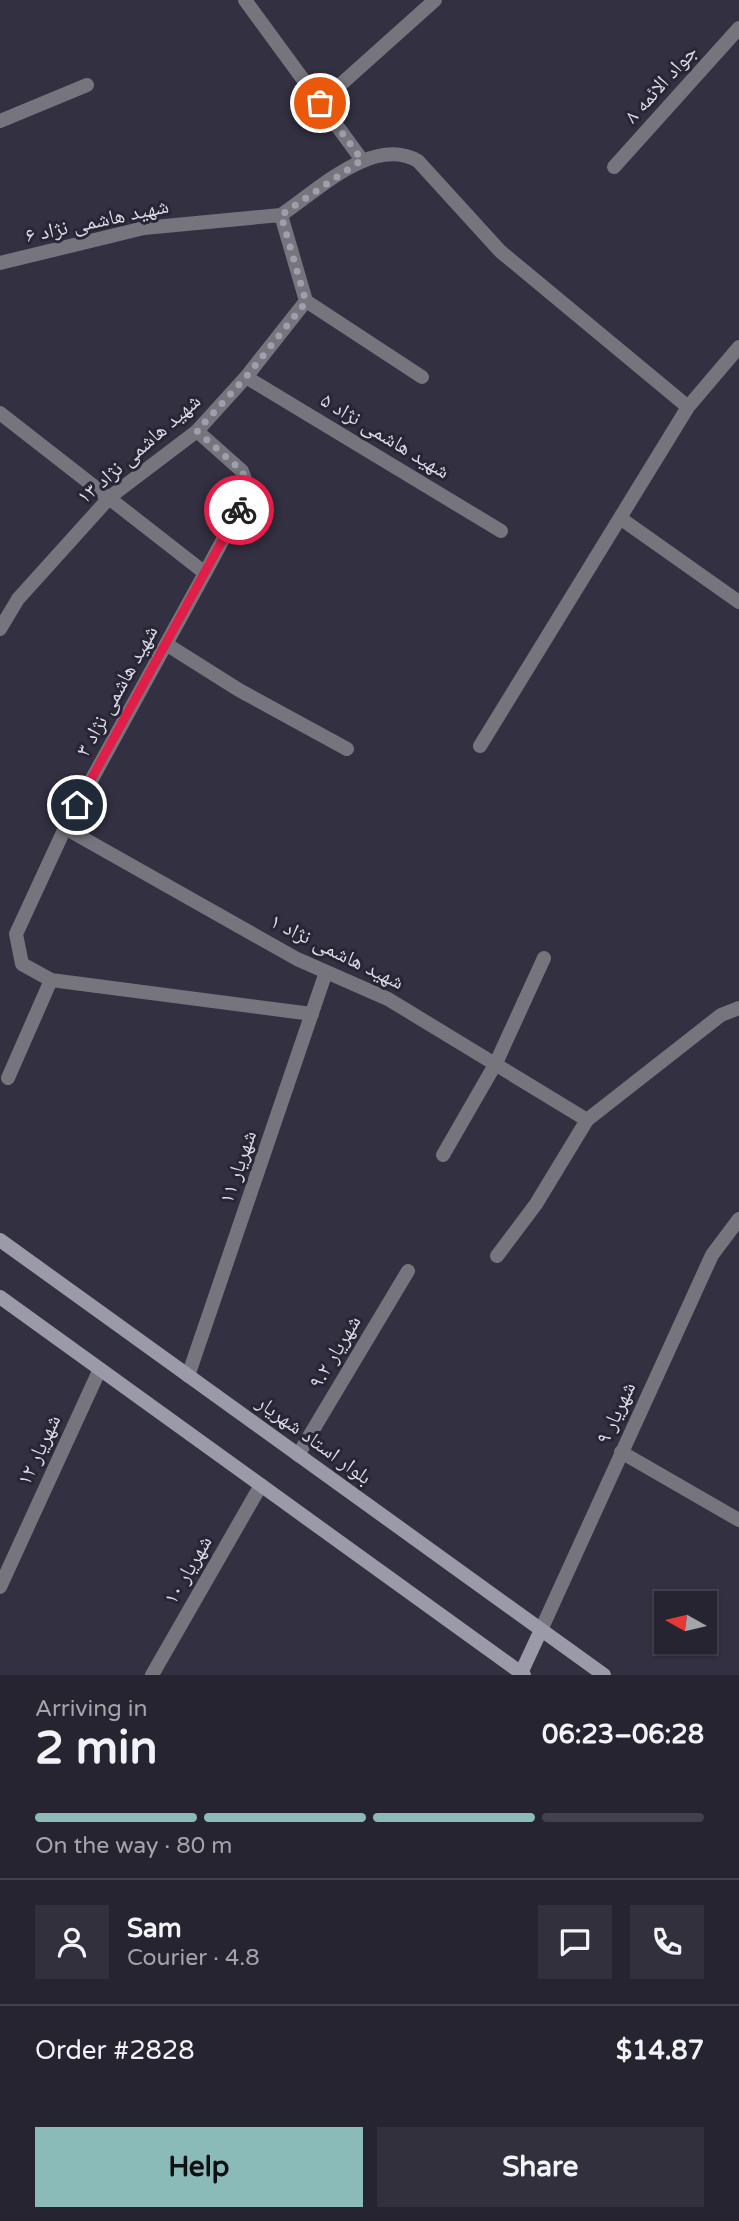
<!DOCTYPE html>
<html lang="en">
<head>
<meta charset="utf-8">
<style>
	body { margin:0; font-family:"Varela Round","Noto Naskh Arabic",sans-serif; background:#32303d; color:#f1f3f6; height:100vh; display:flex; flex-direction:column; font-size:26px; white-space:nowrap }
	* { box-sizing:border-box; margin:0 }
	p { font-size:23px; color:#a4a4ab }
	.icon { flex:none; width:38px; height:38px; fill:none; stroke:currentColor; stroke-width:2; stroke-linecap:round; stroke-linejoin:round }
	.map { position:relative; height:1675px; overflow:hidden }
	.drawer { display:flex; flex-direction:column; background:#262431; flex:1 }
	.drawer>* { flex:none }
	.needle { width:46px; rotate:278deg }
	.controls { position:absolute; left:654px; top:1591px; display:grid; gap:14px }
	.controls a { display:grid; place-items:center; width:63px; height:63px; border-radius:0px; background:#262431; box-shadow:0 2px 5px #0004,0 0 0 2px #42414d; font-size:35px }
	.pin { position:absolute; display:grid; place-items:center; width:60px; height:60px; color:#fff; margin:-30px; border:4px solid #fff; border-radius:50%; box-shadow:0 2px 7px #0007 }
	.courier { position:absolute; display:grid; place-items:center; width:70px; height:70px; margin:-35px; border:5px solid #e11d48; border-radius:50%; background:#fff; color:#222; box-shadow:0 2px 9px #0007 }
	.summary em { font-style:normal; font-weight:700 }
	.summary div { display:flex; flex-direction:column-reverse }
	.summary { display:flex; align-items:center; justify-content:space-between; height:119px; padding:0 35px }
	h1 { font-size:46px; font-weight:700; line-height:52px }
	.bar { display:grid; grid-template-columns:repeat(4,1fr); gap:10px 7px; align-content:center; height:84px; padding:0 35px }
	.bar i { height:9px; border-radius:5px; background:#42414d }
	.bar .selected { background:#8bbbb9 }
	.bar p { grid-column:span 4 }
	.line { display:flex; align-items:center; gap:18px; padding:0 35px; border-top:2px solid #42414d }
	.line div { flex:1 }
	.round { display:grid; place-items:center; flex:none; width:74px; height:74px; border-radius:0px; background:#32303d }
	.cta { display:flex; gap:14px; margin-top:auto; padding:14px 35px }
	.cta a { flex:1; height:80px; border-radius:0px; background:#8bbbb9; color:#111; font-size:28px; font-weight:700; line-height:80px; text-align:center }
	.cta a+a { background:#32303d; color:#f1f3f6 }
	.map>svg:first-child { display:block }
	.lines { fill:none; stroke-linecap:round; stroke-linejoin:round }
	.lane { stroke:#76757e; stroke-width:14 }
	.street { stroke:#76757e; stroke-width:14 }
	.secondary { stroke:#9b9aa8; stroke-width:14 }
	.done { stroke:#9f9eac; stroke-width:7; stroke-dasharray:0 12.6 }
	.route { stroke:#e11d48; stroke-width:9 }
	.labels { text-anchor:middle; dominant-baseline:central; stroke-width:6; stroke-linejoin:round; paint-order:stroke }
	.street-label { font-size:21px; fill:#dadae5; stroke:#282636 }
</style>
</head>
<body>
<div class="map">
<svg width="739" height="1675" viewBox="0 0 739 1675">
	<rect width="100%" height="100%" fill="#323041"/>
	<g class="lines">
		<path class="lane" d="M614 167 739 28
			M65 828 297 959 388 999 587 1120
			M188 1376 326 972
			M298 1455 408 1271
			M152 1675 261 1485"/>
		<path class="street" d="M245 0 362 160
			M320 103 435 0
			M0 121 87 85
			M281 215C317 191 373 135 418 161L500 251 688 407
			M0 263 144 228 281 215 306 301
			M306 301 422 377
			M246 377 501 531
			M0 413 205 573 65 828 16 934 22 964 51 980 312 1014
			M197 431 242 471 247 485 241 506 205 573
			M620 518 739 602
			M0 629 18 599 110 497 197 431 246 377 306 301
			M166 644 239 690 347 749
			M480 746 688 407 739 347
			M8 1078 51 980
			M443 1155 496 1063 544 958
			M497 1256 536 1204 587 1120 721 1015 739 1008
			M621 1452 739 1520
			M0 1587 100 1369
			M541 1630 712 1255 739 1219"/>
		<path class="secondary" d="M0 1240 604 1675
			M0 1297 524 1675
			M521 1673 541 1630"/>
	</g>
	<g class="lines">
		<path class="done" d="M239 510 247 485 242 471 197 431 246 377 306 302 281 215 362 160 320 103"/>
		<path class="route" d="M77 805 239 510"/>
	</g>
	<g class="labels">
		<g class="street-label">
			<text transform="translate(661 84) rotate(-48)">جواد الائمه ۸</text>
			<text transform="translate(97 221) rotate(-12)">شهید هاشمی نژاد ۶</text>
			<text transform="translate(385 436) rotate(31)">شهید هاشمی نژاد ۵</text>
			<text transform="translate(139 449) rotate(-41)">شهید هاشمی نژاد ۱۳</text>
			<text transform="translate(117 691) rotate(-61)">شهید هاشمی نژاد ۳</text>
			<text transform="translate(337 952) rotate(26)">شهید هاشمی نژاد ۱</text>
			<text transform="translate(238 1167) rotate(-71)">شهریار ۱۱</text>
			<text transform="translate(335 1352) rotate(-59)">شهریار ۹.۲</text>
			<text transform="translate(616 1413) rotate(-65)">شهریار ۹</text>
			<text transform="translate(314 1440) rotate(36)">بلوار استاد شهریار</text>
			<text transform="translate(39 1450) rotate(-65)">شهریار ۱۲</text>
			<text transform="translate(188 1570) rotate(-60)">شهریار ۱۰</text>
		</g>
	</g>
</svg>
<div class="controls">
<a><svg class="needle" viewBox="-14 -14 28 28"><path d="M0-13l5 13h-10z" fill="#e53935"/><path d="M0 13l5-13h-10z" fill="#a4a4ab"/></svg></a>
</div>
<div class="pin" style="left:320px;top:103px;background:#ea580c"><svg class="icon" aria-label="bag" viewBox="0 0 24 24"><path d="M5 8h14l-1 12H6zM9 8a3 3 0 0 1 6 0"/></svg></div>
<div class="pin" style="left:77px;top:805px;background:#1f2937"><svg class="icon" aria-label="home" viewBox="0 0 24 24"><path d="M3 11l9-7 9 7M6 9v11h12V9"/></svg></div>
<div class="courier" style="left:239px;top:510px"><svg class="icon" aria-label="bike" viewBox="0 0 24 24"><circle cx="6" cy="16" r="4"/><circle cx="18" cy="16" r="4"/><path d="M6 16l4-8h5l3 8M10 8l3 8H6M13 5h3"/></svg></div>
</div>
<section class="drawer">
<div class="summary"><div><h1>2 min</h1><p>Arriving in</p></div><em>06:23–06:28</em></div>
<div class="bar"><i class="selected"></i><i class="selected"></i><i class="selected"></i><i></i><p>On the way · 80 m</p></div>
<div class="line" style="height:126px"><a class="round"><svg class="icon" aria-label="person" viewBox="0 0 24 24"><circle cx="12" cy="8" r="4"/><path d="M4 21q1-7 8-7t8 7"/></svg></a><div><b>Sam</b><p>Courier · 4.8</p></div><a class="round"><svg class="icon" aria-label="chat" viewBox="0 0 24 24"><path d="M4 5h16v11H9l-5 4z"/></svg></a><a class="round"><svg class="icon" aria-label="phone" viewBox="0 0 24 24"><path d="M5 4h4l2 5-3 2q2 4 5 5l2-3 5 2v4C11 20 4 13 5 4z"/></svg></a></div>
<div class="line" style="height:91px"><div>Order #2828</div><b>$14.87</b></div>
<div class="cta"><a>Help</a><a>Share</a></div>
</section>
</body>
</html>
